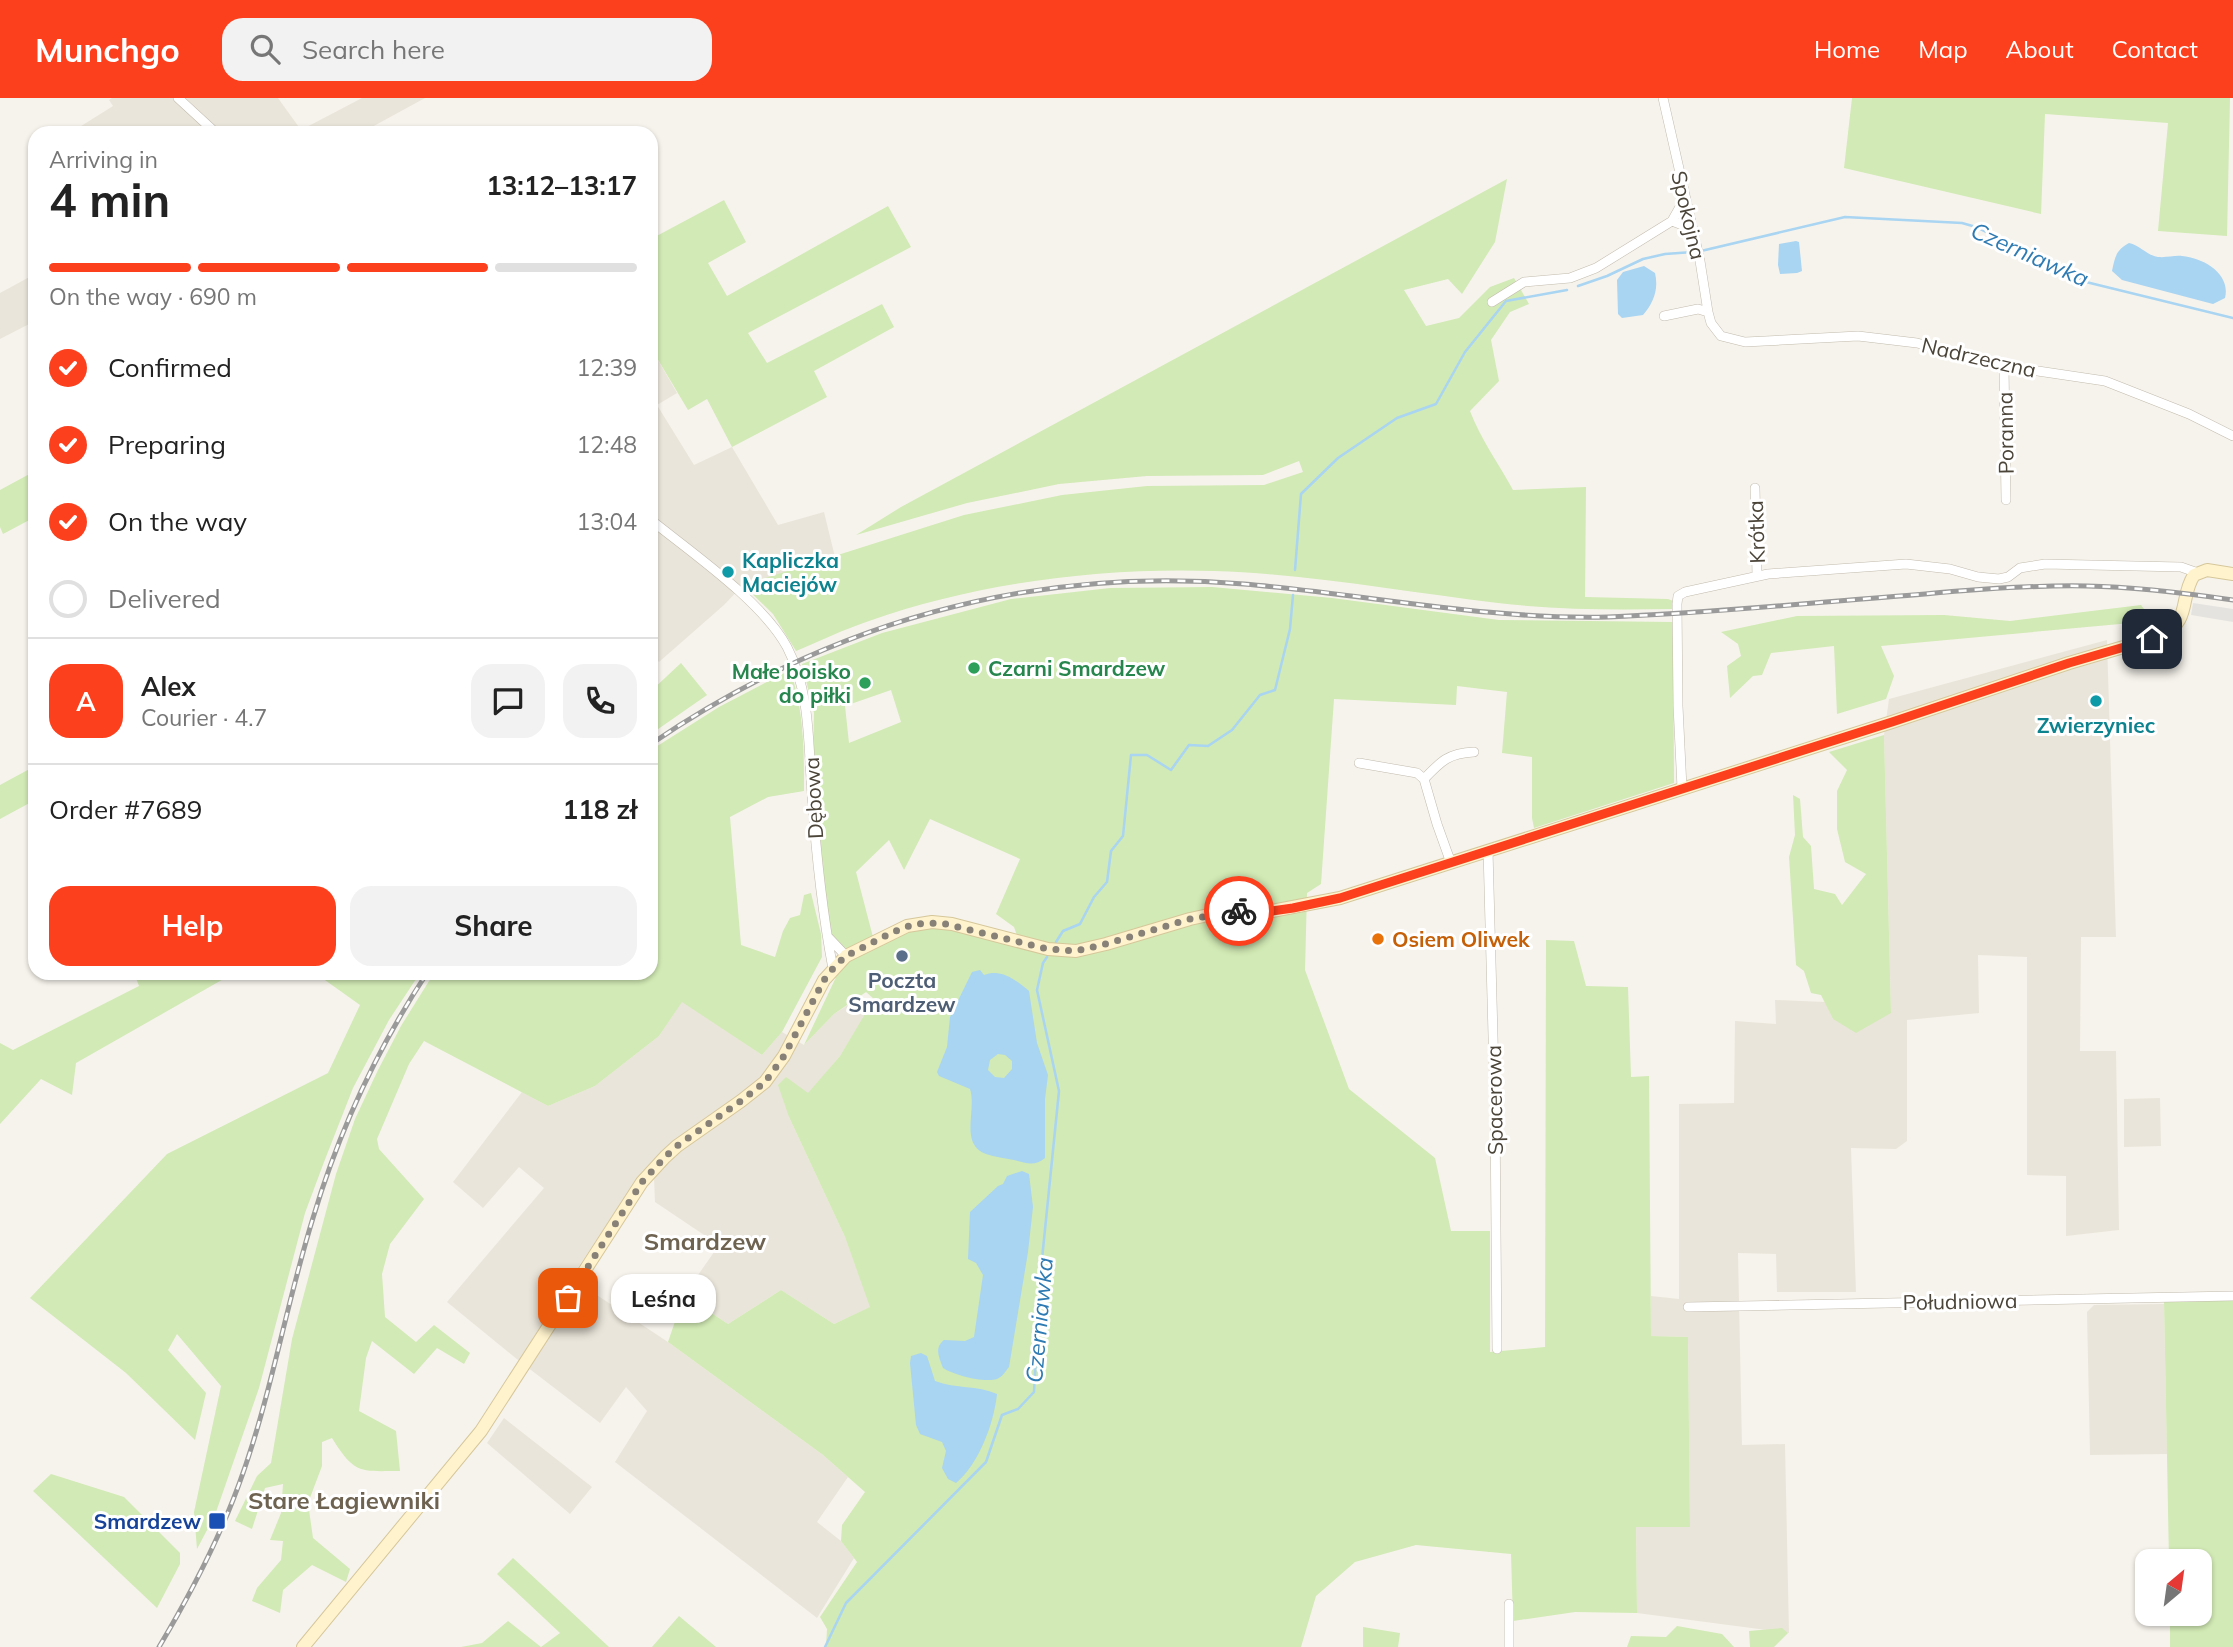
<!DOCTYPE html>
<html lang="en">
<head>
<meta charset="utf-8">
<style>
	body { margin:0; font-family:Mulish,sans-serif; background:#f2f2f2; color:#222; height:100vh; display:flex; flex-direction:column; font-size:26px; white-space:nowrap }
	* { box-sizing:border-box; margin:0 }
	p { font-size:23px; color:#767676 }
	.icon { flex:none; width:38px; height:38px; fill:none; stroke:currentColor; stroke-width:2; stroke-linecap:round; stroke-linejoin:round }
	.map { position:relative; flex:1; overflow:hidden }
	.drawer { position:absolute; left:28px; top:28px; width:630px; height:854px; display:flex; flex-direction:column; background:#fff; border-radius:21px; box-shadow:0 2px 5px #0004 }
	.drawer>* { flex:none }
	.needle { width:46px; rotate:29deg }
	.fabs { position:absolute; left:2135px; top:1451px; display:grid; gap:14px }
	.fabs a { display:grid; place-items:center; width:77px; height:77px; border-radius:14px; background:#fff; box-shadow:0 2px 5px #0004; font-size:35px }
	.pin { position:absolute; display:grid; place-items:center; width:60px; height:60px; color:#fff; margin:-30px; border-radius:14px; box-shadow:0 4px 10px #0006 }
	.courier { position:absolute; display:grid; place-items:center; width:70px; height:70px; margin:-35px; border:5px solid #fc3f1d; border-radius:50%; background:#fff; color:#222; box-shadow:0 2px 9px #0007 }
	.bubble { position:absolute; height:49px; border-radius:21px; background:#fff; box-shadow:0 2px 5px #0004; font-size:23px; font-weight:700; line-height:49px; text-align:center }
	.headline em { font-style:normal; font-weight:700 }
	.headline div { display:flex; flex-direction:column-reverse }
	.headline { display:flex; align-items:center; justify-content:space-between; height:119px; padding:0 21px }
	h1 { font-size:46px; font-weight:700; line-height:52px }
	.bar { display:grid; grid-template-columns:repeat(4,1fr); gap:10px 7px; align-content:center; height:84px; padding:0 21px }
	.bar i { height:9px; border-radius:5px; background:#e0e0e0 }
	.bar .on { background:#fc3f1d }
	.bar p { grid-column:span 4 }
	.line { display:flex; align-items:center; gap:18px; padding:0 21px; border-top:2px solid #e0e0e0 }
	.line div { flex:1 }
	.round { display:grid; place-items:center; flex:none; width:74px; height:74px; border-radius:21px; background:#f2f2f2 }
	ol { padding:0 21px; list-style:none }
	li { display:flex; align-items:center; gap:21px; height:77px }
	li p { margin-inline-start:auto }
	li .icon { padding:7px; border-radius:50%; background:#fc3f1d; color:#fff; stroke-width:4 }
	li:last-child { color:#767676 }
	li i { width:38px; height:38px; border:4px solid #e0e0e0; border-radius:50% }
	.primary-button { display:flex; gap:14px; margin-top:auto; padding:14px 21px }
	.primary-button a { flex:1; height:80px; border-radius:21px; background:#fc3f1d; color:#fff; font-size:28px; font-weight:700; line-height:80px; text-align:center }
	.primary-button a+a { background:#f2f2f2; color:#222 }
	header { display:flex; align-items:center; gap:42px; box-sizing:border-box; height:98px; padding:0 35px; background:#fc3f1d; color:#fff }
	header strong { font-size:33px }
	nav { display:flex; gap:38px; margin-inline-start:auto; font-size:24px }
	.search { width:490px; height:63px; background:#f2f2f2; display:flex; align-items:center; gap:18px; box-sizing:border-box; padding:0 24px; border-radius:21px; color:#767676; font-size:26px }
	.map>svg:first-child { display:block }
	.residential { fill:#eae5da }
	.green { fill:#d2eab5; fill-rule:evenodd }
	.parking { fill:#e5e3e0 }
	.water { fill:#a9d4f2; fill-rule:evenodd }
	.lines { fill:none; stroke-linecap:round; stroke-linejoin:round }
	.stream { stroke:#a9d4f2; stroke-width:2.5 }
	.street-casing { stroke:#c2bbae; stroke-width:10 }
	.secondary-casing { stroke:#d6c79b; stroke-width:14 }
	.street { stroke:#fff; stroke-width:9 }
	.secondary { stroke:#fff3cd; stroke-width:12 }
	.rail-casing { stroke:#9a9a9a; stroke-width:5 }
	.rail { stroke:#fff; stroke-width:2.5; stroke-dasharray:8; stroke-linecap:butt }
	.done { stroke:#878178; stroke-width:7; stroke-dasharray:0 12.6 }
	.route { stroke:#fc3f1d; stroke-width:9 }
	.culture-dot { fill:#0f9aa8; stroke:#fff; stroke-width:2.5 }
	.leisure-dot { fill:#2e9e5b; stroke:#fff; stroke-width:2.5 }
	.food-dot { fill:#e8710a; stroke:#fff; stroke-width:2.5 }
	.service-dot { fill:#5c6f8a; stroke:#fff; stroke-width:2.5 }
	.transit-dot { fill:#1a4fb4; stroke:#fff; stroke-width:2.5 }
	.labels { text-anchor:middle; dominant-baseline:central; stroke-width:6; stroke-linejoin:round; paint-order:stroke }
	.street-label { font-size:21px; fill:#4b4439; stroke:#fff }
	.culture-label { font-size:21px; font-weight:bold; fill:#0d838f; stroke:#fff; text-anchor:start }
	.leisure-label { font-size:21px; font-weight:bold; fill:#27864d; stroke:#fff; text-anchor:start }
	.food-label { font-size:21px; font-weight:bold; fill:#c56008; stroke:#fff; text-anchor:start }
	.service-label { font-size:21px; font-weight:bold; fill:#4e5e75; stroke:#fff }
	.transit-label { font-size:21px; font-weight:bold; fill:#164399; stroke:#fff; text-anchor:end }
	.water-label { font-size:23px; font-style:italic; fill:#2e7ab2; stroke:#fff }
	.quarter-label { font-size:24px; font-weight:bold; fill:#6e6250; stroke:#fff }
</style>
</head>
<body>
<header>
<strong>Munchgo</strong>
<div class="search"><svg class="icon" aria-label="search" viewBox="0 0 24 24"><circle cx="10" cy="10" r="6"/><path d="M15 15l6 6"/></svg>Search here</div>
<nav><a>Home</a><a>Map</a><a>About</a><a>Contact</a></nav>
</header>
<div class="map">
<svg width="2233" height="1549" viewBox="0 0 2233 1549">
	<rect width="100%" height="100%" fill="#f6f3ec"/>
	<path class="residential" d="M112 0H278L301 32 362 0H425L361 35H70L113 8 109 2Z
		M35 176V223L0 241V195Z
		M651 250 677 295 657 307 694 367 732 349 778 427 824 414 835 459 743 487 724 507 659 564 651 555Z
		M2107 542 2116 839H2081L2080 953H2116L2119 1132 2066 1138V1078L2027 1077V859L1978 857 1979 915 1907 922V1043L1896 1051 1851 1050 1856 1194H1777L1776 1156 1738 1155 1742 1347 1785 1346 1789 1535 1637 1515 1636 1428 1690 1429 1688 1239 1651 1238V1198L1679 1201V1006L1734 1005 1735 923 1776 926 1775 902 1825 904 1833 921 1891 914 1884 637 1889 601Z
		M856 902 868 913 840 958 789 1019 845 1139 871 1209 834 1226 781 1192 728 1226 684 1197 719 1147 655 1104 654 1080 643 1072 571 1180 668 1244 823 1357 848 1379 817 1424 841 1443 854 1460 817 1520 615 1364 647 1313 626 1289 600 1325 518 1262 447 1204 544 1090 519 1069 483 1110 453 1084 522 994 548 1008 595 988 659 938 682 903 762 957 782 934 804 947 834 916Z
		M2160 1000 2161 1048 2124 1049V1001Z
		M2164 1206 2167 1356 2090 1357 2087 1214 2094 1207Z
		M504 1320 592 1389 570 1416 487 1345Z"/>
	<path class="green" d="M1852 0H2230L2227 138 2158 133 2168 25 2045 16 2041 116 1844 70Z
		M1507 81 1495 144 1462 196 1448 181 1404 192 1426 228 1459 220 1490 189 1514 180 1529 206 1510 214 1491 242 1499 283 1470 313C1480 340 1499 366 1513 392L1586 389 1585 499 1668 501 1673 503V511C1615 512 1556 512 1498 505 1404 494 1308 476 1214 473 1102 469 975 485 869 523 845 531 820 543 796 553L773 516 743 487 964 417 1062 397 1147 388 1264 387 1303 374 1299 363 1263 377 1147 378 1059 386 967 405 856 437 901 409Z
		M724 102 746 144 708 165 727 198 888 108 911 149 748 235 767 265 882 206 894 229 814 273 827 299 732 349 707 301 688 312 651 250V141Z
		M35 373V419L3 436 0 429V392Z
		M1212 489 1332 500 1499 522 1673 524 1674 685 1534 730 1532 720V659L1502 655 1507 594 1457 588 1456 607 1334 601 1321 786 1307 795 1305 872 1349 991 1435 1060 1451 1133H1490V1254L1545 1249 1546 842 1574 843 1586 888 1628 889 1631 979 1649 978 1651 1238 1688 1239 1690 1429H1636L1637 1515 1575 1514 1513 1523 1511 1456 1416 1447 1355 1464 1316 1498 1301 1549H826L827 1531 820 1519 857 1464 841 1443 842 1427 865 1394 823 1357 668 1244 684 1197 728 1226 781 1192 834 1226 870 1209 845 1139 789 1019 778 987 786 979 808 995 840 958 874 901 866 894 834 916 804 947 846 858 826 838 812 701 814 615 802 566 882 535 1011 501 1110 490ZM891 592 901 624 849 645 845 608ZM930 721 1020 761 996 816 1014 829 1019 843 922 824 874 843 856 774 889 742 904 772Z
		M2141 507 2153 523 1881 548 1894 578 1886 601 1837 616 1834 548 1771 555 1762 577 1753 578 1730 600 1727 568 1741 558 1738 546 1721 534 1797 518 1944 517 2010 523Z
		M681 565 707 597 651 636V593Z
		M790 572C804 612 804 651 804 693L768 699 730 719 741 847 775 859 783 833 790 820 800 817 804 797 811 795 821 836 822 859 782 934 762 957 682 904 659 938 595 988 548 1008 424 943 409 966 377 1041 379 1051 424 1101 390 1146 382 1176 385 1219 416 1244 434 1227 470 1255 464 1266 437 1250 414 1276 372 1243 366 1260 359 1313 396 1333 400 1373C360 1373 355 1377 332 1340L322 1344V1368L308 1405 313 1440 350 1471 346 1484 312 1467 283 1492 280 1515 252 1503 257 1490 281 1462 283 1443 270 1442 281 1415 283 1386 265 1390 252 1431 235 1423 257 1378 271 1365 292 1241 336 1076 355 1021 378 972 401 928 434 875H651V652L719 609Z
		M1884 637 1891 915 1856 935 1833 921 1821 897 1811 895 1804 873 1796 867 1789 759 1795 737 1793 697 1800 701 1803 739 1811 748 1814 791 1835 796 1842 807 1866 776 1845 764 1837 731V693L1847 672 1829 654Z
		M35 668V702L0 721V687Z
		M134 875H234L76 965 72 997 41 981 0 1026V945L13 952 139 888Z
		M315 875H420L389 922 353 990 324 1064 305 1115 259 1290 215 1417 197 1451 194 1414 221 1288 177 1236 168 1252 206 1295 195 1342 126 1275 30 1200 167 1056 328 975 360 907Z
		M2233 1201V1549H2170V1516H2200V1463H2169L2164 1203Z
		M51 1376 124 1399 180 1455V1466L157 1510 33 1393Z
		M513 1460 596 1537 609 1549H461L482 1545 508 1523 541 1549 560 1535 497 1476Z
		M679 1518 716 1549H652Z
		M1677 1528 1722 1536 1734 1549H1627L1631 1538 1666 1539Z
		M1363 1529 1400 1535 1398 1549H1363Z
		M1782 1530 1788 1535 1774 1549H1750L1749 1533Z"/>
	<path class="parking" d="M2193 505 2233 511V524L2191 517Z"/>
	<path class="water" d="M1796 143 1799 144 1802 173 1797 175 1780 176 1778 167 1779 146Z
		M2129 145C2139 147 2145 155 2154 158 2163 161 2173 157 2182 158 2204 160 2231 176 2225 200L2213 206 2122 182 2112 173C2115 159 2116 152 2129 145Z
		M1644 168 1655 175C1659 192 1653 205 1643 217L1622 220 1618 216 1617 182 1623 174Z
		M980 872 984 877C1001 870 1016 882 1029 893L1037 945 1048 977 1045 1001V1060C1035 1069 1025 1065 1014 1062 1005 1060 995 1059 986 1056 959 1046 977 1012 970 991L939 978 937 974 947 949 950 919 972 874ZM998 956 1005 957 1012 963V971L1004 980 995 979 988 972 990 962Z
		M1022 1073 1029 1076 1033 1109 1028 1154 1009 1269C1005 1274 1002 1279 997 1281 983 1285 954 1277 943 1270 939 1259 934 1250 944 1242L965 1243 974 1239 983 1177 976 1165 968 1161 970 1114 998 1088 1003 1086 1007 1078Z
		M921 1255 927 1258 935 1283C956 1291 977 1287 997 1296 994 1325 979 1366 956 1385L948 1381 942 1370 946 1353 942 1344 920 1336 916 1327 910 1265 911 1258Z"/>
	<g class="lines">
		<path class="stream" d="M1701 153 1845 119 1962 125 1976 129 2086 184 2233 220
			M1578 188 1607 178 1643 161 1665 156 1693 154
			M1295 472 1301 396 1338 360 1397 320 1436 306 1465 254 1506 203 1567 192
			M1056 844 1063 833 1080 826 1094 799 1107 784 1111 753 1123 738 1131 657H1147L1171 672 1189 647 1208 648 1232 632 1260 597 1275 592 1290 531 1293 497
			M825 1549 846 1505 986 1364 1002 1317 1018 1311 1034 1294 1041 1171 1059 993 1037 892 1043 865 1047 859"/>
		<defs>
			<path id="street" d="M178 0 216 35
				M1663 0 1700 163 1708 214 1711 225 1721 238 1745 244 1858 238 1917 245 2004 268 2105 283 2189 316 2233 338
				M1672 123 1685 100
				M1492 204 1524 184 1570 180 1596 170 1672 123 1693 131
				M1664 218 1698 211 1708 214
				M2004 268 2006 402
				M1755 390 1757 478
				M651 422C692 455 763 504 787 549 811 595 808 646 812 696 816 755 822 813 833 871
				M1359 665 1417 675 1424 681
				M1682 690 1678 608 1677 506 1678 498 1685 494 1768 476 1906 466 1950 471 1978 479 1999 481 2008 479 2020 470 2045 466 2181 469 2198 475
				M1488 752 1495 1012 1497 1251
				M1451 765 1437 726 1424 681C1441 663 1449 655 1474 654
				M828 839 846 858
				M1688 1209 2233 1198
				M1509 1549V1506"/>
			<path id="secondary" d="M303 1549 481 1333 642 1084 665 1059 677 1048 741 1003 765 984 784 958 824 882 846 858 907 828 932 824 952 826 1048 851 1076 853 1106 846 1190 821 1222 814 1272 813 1340 800 1892 624 2069 565 2161 538C2192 522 2179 500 2194 477L2207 472 2233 476"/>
		</defs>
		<use href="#street" class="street-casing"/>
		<use href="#secondary" class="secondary-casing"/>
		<use href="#street" class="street"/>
		<use href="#secondary" class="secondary"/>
		<defs>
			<path id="rail" d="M651 646C829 525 1029 468 1244 486 1365 496 1486 522 1608 519 1714 515 1819 504 1925 496 1979 491 2033 487 2087 488 2136 489 2185 495 2233 502
				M159 1549C187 1502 213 1453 233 1402 269 1311 284 1213 313 1120 339 1033 377 951 427 875"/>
		</defs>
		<use href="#rail" class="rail-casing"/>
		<use href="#rail" class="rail"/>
	</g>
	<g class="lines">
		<path class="done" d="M568 1200 642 1084 665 1059 677 1048 741 1003 765 984 784 958 824 882 835 868 846 858 893 834 914 826 942 825 1048 851 1076 853 1106 846 1190 821 1239 813"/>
		<path class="route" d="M1239 813H1272L1293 810 1340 800 1892 624 2069 565 2152 541"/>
	</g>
	<g class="culture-dot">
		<circle cx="728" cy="474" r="7"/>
		<circle cx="2096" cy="603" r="7"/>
	</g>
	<g class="leisure-dot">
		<circle cx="974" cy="570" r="7"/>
		<circle cx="865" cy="585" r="7"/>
	</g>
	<circle class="food-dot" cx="1378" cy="841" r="7"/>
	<circle class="service-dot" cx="902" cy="858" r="7"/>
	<rect class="transit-dot" x="208" y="1414" width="18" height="18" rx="3.5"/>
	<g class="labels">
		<g class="street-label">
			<text transform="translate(1689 117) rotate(77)">Spokojna</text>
			<text transform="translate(1979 259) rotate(13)">Nadrzeczna</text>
			<text transform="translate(2005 335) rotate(-91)">Poranna</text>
			<text transform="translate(1756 434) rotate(-92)">Krótka</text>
			<text transform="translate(813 700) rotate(-93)">Dębowa</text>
			<text transform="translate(1494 1002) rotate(-91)">Spacerowa</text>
			<text transform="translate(1960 1203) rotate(-1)">Południowa</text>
		</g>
		<g class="culture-label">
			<text x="742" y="462">Kapliczka<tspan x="742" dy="24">Maciejów</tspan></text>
			<text x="2096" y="627" text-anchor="middle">Zwierzyniec</text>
		</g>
		<g class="leisure-label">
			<text x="988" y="570">Czarni Smardzew</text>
			<text x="851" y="573" text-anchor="end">Małe boisko<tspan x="851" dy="24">do piłki</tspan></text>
		</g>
		<g class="food-label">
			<text x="1392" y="841">Osiem Oliwek</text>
		</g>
		<g class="service-label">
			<text x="902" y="882">Poczta<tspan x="902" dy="24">Smardzew</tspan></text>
		</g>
		<g class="transit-label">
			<text x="201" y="1423">Smardzew</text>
		</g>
		<g class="water-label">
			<text transform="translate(2030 156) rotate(24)">Czerniawka</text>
			<text transform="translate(1039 1222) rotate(-85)">Czerniawka</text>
		</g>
		<g class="quarter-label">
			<text x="705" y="1143">Smardzew</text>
			<text x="344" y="1402">Stare Łagiewniki</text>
		</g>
	</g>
</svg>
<div class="fabs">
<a><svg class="needle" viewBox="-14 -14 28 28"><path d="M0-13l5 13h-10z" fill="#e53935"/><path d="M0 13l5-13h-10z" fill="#767676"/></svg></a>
</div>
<div class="pin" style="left:568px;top:1200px;background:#ea580c"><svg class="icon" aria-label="bag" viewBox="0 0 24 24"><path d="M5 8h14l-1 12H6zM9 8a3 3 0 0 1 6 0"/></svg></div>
<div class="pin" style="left:2152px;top:541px;background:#1f2937"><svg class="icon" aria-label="home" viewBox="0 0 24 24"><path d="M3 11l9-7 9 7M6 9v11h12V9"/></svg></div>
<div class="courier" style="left:1239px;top:813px"><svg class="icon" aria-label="bike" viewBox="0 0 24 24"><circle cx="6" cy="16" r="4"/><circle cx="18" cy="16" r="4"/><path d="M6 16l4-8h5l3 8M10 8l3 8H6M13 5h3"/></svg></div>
<div class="bubble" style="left:611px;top:1176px;width:105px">Leśna</div>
<section class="drawer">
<div class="headline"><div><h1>4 min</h1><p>Arriving in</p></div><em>13:12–13:17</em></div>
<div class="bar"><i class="on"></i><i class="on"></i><i class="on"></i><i></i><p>On the way · 690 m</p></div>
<ol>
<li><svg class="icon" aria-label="check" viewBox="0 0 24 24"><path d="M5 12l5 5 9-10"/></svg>Confirmed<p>12:39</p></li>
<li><svg class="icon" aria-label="check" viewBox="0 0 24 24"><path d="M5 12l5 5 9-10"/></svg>Preparing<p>12:48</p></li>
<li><svg class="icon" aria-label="check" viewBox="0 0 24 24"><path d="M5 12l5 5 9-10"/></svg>On the way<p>13:04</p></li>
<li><i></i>Delivered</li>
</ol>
<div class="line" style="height:126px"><b class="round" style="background:#fc3f1d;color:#fff">A</b><div><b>Alex</b><p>Courier · 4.7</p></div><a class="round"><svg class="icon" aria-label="chat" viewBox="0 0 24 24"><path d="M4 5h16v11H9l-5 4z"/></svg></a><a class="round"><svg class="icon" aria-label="phone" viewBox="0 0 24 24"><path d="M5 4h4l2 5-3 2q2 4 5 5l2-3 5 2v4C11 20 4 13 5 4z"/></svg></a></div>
<div class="line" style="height:91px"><div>Order #7689</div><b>118 zł</b></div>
<div class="primary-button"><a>Help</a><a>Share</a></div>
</section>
</div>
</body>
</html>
